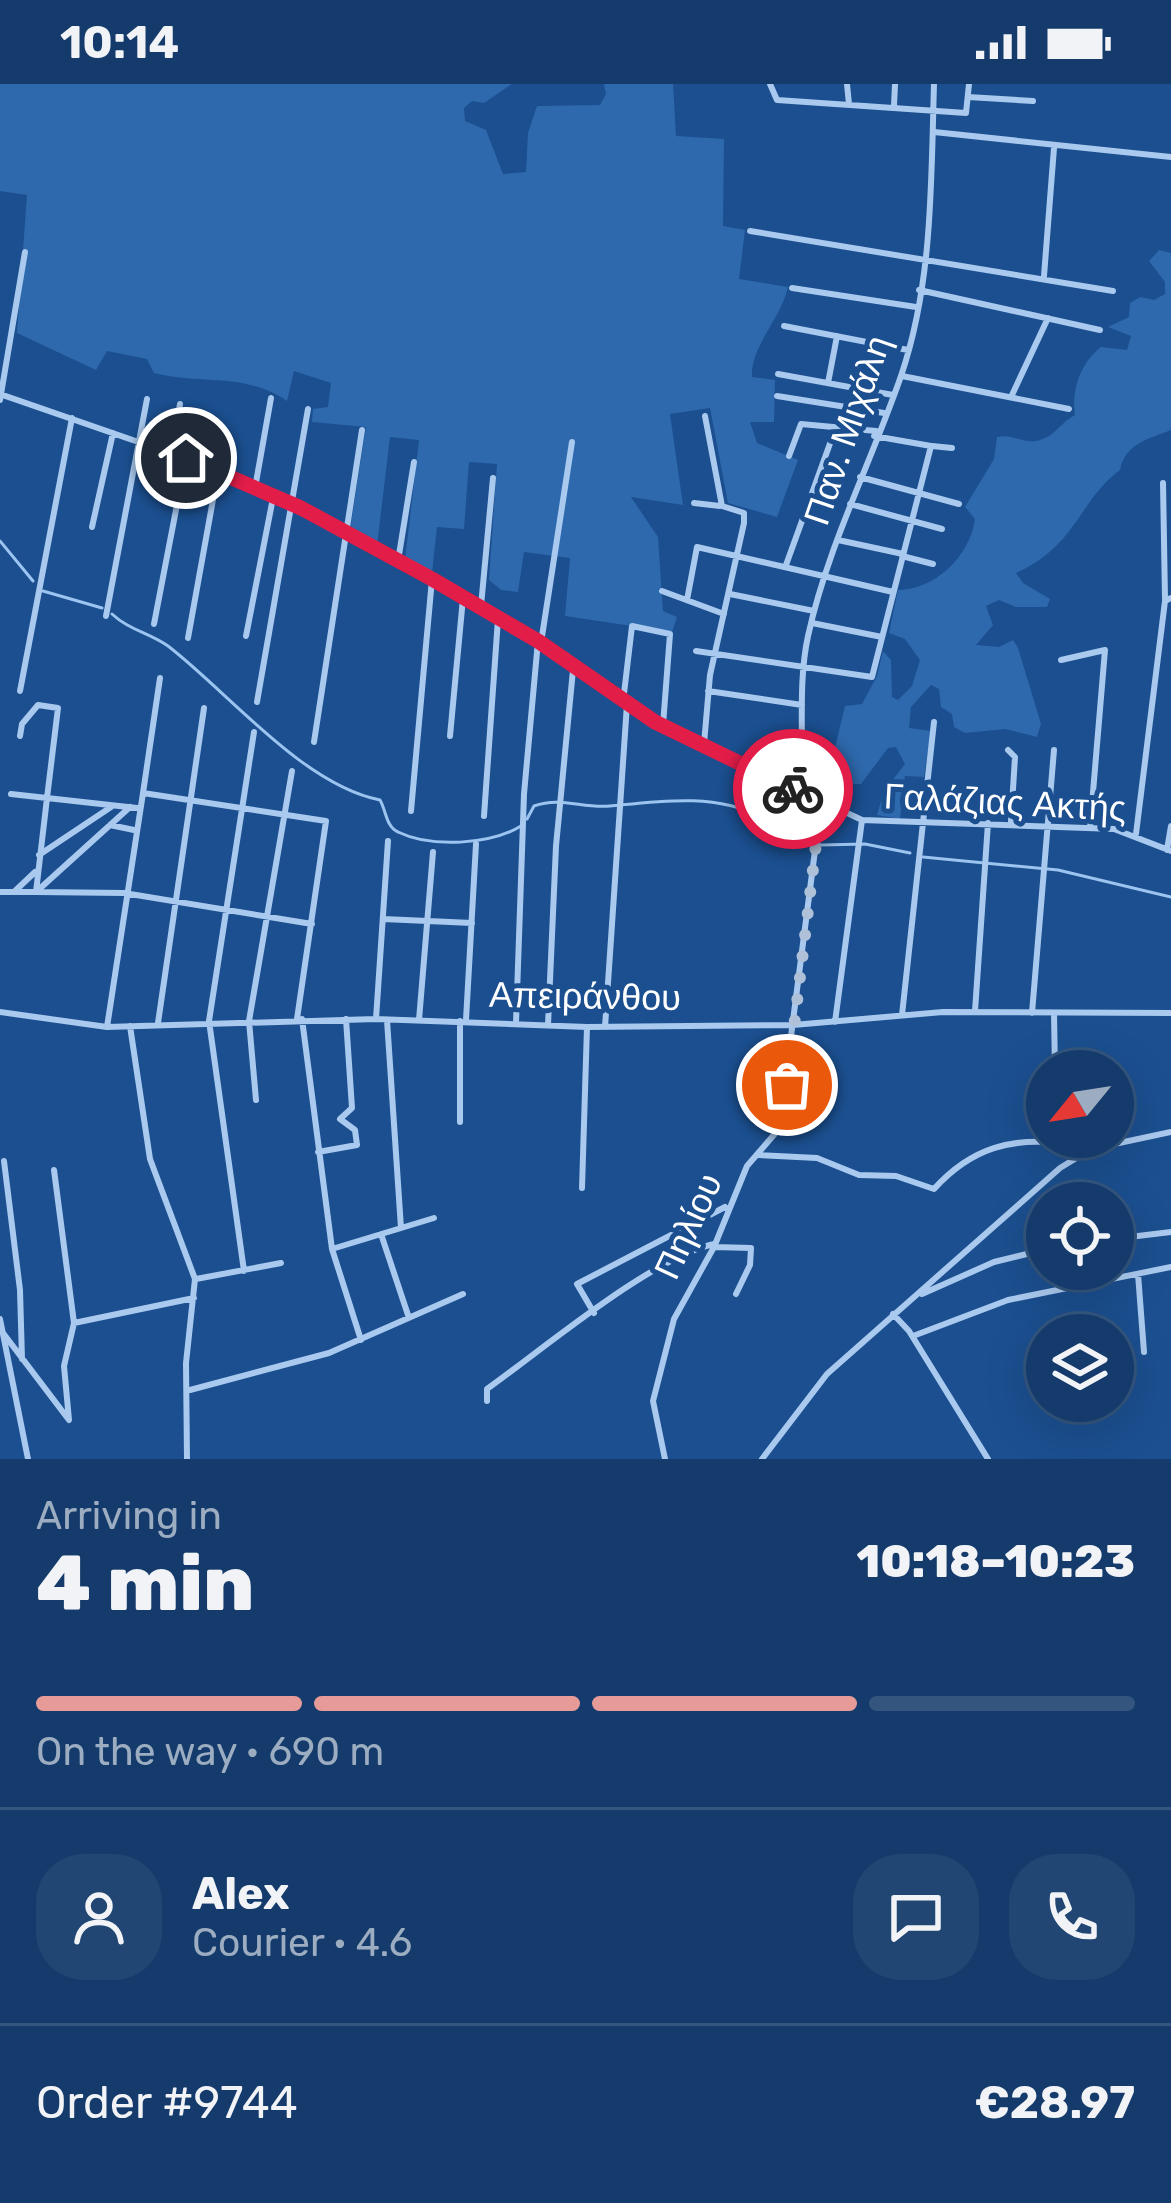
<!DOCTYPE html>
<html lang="en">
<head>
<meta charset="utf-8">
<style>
	body { margin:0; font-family:Rubik,sans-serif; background:#214673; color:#f1f3f6; height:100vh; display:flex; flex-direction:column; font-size:45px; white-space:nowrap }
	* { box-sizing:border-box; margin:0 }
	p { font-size:39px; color:#9dadc1 }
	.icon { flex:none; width:66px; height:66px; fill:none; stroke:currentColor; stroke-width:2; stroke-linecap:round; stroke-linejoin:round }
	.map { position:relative; height:1375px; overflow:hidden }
	.drawer { display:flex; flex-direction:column; background:#143b6b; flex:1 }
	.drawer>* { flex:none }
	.needle { width:78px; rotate:240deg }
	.buttons { position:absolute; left:1026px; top:966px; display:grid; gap:24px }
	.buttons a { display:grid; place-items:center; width:108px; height:108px; border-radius:50%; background:#143b6b; box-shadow:0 12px 48px #0002,0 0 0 3px #33557e; font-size:60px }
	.pin { position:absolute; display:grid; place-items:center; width:102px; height:102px; color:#fff; margin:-51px; border:6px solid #fff; border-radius:50%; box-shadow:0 3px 12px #0007 }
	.courier { position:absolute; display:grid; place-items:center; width:120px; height:120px; margin:-60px; border:9px solid #e11d48; border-radius:50%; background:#fff; color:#222; box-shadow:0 3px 15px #0007 }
	.head em { font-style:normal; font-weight:800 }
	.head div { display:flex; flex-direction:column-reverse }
	.head { display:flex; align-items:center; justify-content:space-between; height:204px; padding:0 36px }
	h1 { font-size:78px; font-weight:800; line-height:90px }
	.bar { display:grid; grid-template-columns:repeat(4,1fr); gap:18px 12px; align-content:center; height:144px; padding:0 36px }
	.bar i { height:15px; border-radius:9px; background:#33557e }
	.bar .active { background:#e69b98 }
	.bar p { grid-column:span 4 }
	.line { display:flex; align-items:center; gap:30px; padding:0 36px; border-top:3px solid #33557e }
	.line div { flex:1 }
	.round { display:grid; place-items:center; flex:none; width:126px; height:126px; border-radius:48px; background:#214673 }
	.status { display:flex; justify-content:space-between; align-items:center; height:84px; padding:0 60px; background:#143b6b; direction:ltr }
	.status svg { height:33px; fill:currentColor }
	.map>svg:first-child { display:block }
	.green { fill:#2e69ad }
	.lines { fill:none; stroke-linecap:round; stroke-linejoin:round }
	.stream { stroke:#9cc4f0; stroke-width:3 }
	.minor { stroke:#a9c9ee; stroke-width:6 }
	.done { stroke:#afc1d8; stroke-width:12; stroke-dasharray:0 21.6 }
	.route { stroke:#e11d48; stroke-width:15 }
	.labels { text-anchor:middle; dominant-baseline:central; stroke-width:10; stroke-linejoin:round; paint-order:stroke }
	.street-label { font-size:36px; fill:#fff; stroke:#1b4f8f }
</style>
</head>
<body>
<div class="status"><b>10:14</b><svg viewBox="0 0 49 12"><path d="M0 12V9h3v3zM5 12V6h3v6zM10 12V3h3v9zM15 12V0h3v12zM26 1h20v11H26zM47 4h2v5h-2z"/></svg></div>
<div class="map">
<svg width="1171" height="1375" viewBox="0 0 1171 1375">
	<rect width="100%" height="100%" fill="#1b4f8f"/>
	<path class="green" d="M0 0H512L484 19 472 17 464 24 465 37 486 46 503 90 526 88 528 49 537 22 600 21 606 10 604 0H673L676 52 724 55 723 142 745 146 739 195 788 203C781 235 750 263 752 293L775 296 774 338H750L757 359 798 376 777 433 728 419 710 324 670 330 683 421 631 413 658 453 663 527 677 533 672 548 565 532 570 474 524 468 518 508 501 506 489 496 497 380 469 378 464 445 437 443 432 489 405 476 419 356 390 353 377 462 352 447 351 440 366 343 312 338 313 325 328 323 331 299 294 287 287 317C246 288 200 301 154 289L147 275 107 267 96 286 17 249 27 111 0 107Z
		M1159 166 1171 169V346C1148 355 1125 360 1120 386 1079 416 1077 462 1016 489L1023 499 1050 515 1047 523H1016L999 516 986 522 993 541 976 561 999 563 1013 556 1018 564 1041 640 1037 653 1005 645 965 649 954 643 952 630 941 623 939 605 931 601 911 623 909 644 931 647 924 693 905 692 900 735 877 731 884 707 905 680 896 663 888 664 861 700H839L828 693 845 622 862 620 877 592 883 567 891 576 892 613 898 616 912 602 920 576 905 555 889 549 898 506C935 506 970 472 975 435L965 423 994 375 997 353C1013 349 1023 361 1040 356 1055 352 1061 338 1075 331 1071 306 1081 278 1101 263L1127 266 1131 252 1108 243 1129 233 1130 219 1140 213 1154 216 1165 210V198L1149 177Z"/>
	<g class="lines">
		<path class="stream" d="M0 457 33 497
			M43 507 102 524
			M112 530C129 546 150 549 168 562 228 608 303 701 380 716 386 726 386 743 398 748 431 764 490 761 521 742
			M527 735 534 722C561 712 583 725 610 722 661 717 714 709 762 733
			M771 735 821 761 865 760 910 769
			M923 773 1058 786 1171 813"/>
		<path class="minor" d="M770 0 777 16 966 29 969 0
			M847 0 849 20
			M968 13 1033 17
			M894 22 895 0
			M934 48 1171 73
			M750 147 1113 207
			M1044 192 1054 64
			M792 204 916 223
			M919 206 1100 246
			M784 242 908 266
			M778 290 893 311
			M902 292 1069 325
			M828 299 837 252
			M0 310 199 379 301 424 538 557 663 642 862 736 1114 745 1171 767
			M1012 311 1048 234
			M777 312 884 329
			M0 316 25 168
			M932 362 952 364
			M172 370 180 320
			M789 372 801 340 876 347
			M192 375 201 338
			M860 393 959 420
			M1163 399 1165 515
			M255 404 271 314
			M694 419 720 422
			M850 420 942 445
			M92 443 113 349
			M838 456 903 470
			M902 472 933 480
			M398 477 414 378
			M786 481 836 343
			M662 507 724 530
			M730 510 814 527
			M687 516 697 463 893 508
			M481 522 493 394
			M106 532 147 315
			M812 539 882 553
			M154 540 186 374
			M246 552 273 414
			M188 554 218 388
			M541 559 572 358
			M696 567 872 593 931 362 874 352
			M1061 576 1105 566 1090 744
			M20 607 72 334
			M708 607 802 621
			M257 618 308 325
			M623 618 632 542 670 550 663 641
			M450 652 463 514
			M314 658 362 346
			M704 660 710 591 744 439V429L722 422 705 332
			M1008 666 1015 673 1011 737
			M800 708C805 656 797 603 808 552 828 461 871 379 901 292 933 198 931 97 934 0
			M143 709 160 594
			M11 710 47 714 58 624 38 621 22 640 20 652
			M137 724 47 714 36 808 124 809 312 840
			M411 727 432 495
			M484 732 498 535
			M110 741 134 746
			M1136 750 1165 517 1171 514
			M1167 766 1171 742
			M39 771 111 723
			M15 807 35 788
			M0 808H36L130 723
			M383 835 472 839
			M975 927 988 739
			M0 928 107 943 376 935 587 943 793 941 943 928 1171 929
			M1032 929 1054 666
			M1054 929 1055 987
			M902 931 934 638
			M302 935 332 1165 361 1256
			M376 935 388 757
			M387 936 401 1144
			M419 936 433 768
			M466 936 476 760
			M460 937V1038
			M835 938 862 736
			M158 939 204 624
			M516 939 524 710 538 557
			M548 941 556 762 573 586
			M130 942 150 1075 195 1195 186 1279 187 1375
			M107 943 143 709 326 737 297 935
			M605 943 627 620
			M256 1016 249 937 292 687
			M318 1068 357 1061 355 1046 340 1035 352 1024 346 935
			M759 1071 817 1074 859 1091 896 1092 934 1105C971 1064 1012 1052 1068 1060L1078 1071
			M4 1077 20 1206 22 1275
			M582 1104 587 943
			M381 1150 409 1234
			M1113 1155 1171 1148
			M714 1163 751 1164 750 1181 736 1210
			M332 1165 434 1134
			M244 1187 209 937 254 648
			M1138 1190 1144 1268
			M196 1195 281 1179
			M922 1210 994 1178 1047 1165
			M594 1229 577 1200 725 1123
			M893 1230 909 1247 988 1375
			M0 1235 28 1375
			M74 1239 194 1214
			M3 1249 69 1336 64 1282 74 1239 54 1086
			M913 1252 1008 1216 1171 1183
			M190 1306 329 1269 463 1210
			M487 1317V1305C542 1266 652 1173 714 1160
			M665 1375 653 1317 674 1235 714 1163 747 1082 779 1045 821 720
			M762 1375 827 1290 1060 1084 1091 1065 1171 1048"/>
	</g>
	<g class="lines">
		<path class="done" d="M787 1001 821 719 793 705"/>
		<path class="route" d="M186 374 301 424 432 495 538 557 655 638 793 705"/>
	</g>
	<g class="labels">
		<g class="street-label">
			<text transform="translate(847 346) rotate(-71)">Παν. Μιχάλη</text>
			<text transform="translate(1005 718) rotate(3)">Γαλάζιας Ακτής</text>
			<text transform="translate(585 912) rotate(1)">Απειράνθου</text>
			<text transform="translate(688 1142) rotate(-65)">Πηλίου</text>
		</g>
	</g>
</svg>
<div class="buttons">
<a><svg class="needle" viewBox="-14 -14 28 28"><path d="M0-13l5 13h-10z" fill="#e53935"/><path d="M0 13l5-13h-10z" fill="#9dadc1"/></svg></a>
<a><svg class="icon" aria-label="locate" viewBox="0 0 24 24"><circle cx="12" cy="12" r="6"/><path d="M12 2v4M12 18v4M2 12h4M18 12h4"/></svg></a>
<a><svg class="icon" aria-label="layers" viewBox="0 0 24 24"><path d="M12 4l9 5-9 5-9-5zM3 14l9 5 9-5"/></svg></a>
</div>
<div class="pin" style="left:787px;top:1001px;background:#ea580c"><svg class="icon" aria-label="bag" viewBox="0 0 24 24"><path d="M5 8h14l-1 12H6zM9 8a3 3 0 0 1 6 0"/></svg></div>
<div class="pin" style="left:186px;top:374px;background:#1f2937"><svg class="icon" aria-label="home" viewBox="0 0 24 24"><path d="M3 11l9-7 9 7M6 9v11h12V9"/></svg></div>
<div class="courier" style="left:793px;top:705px"><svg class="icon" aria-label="bike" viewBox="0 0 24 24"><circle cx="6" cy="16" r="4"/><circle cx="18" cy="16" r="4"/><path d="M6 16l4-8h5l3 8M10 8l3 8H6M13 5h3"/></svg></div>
</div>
<section class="drawer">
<div class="head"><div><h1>4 min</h1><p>Arriving in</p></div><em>10:18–10:23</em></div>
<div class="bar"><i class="active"></i><i class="active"></i><i class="active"></i><i></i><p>On the way · 690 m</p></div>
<div class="line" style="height:216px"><a class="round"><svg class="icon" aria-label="person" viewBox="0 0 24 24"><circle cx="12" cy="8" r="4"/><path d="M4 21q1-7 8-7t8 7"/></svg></a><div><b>Alex</b><p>Courier · 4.6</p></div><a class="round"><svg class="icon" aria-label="chat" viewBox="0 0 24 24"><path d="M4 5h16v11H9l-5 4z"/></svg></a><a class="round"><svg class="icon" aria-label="phone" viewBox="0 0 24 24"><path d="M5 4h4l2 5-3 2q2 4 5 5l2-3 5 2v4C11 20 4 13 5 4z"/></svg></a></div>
<div class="line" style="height:156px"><div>Order #9744</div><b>€28.97</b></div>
</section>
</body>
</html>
